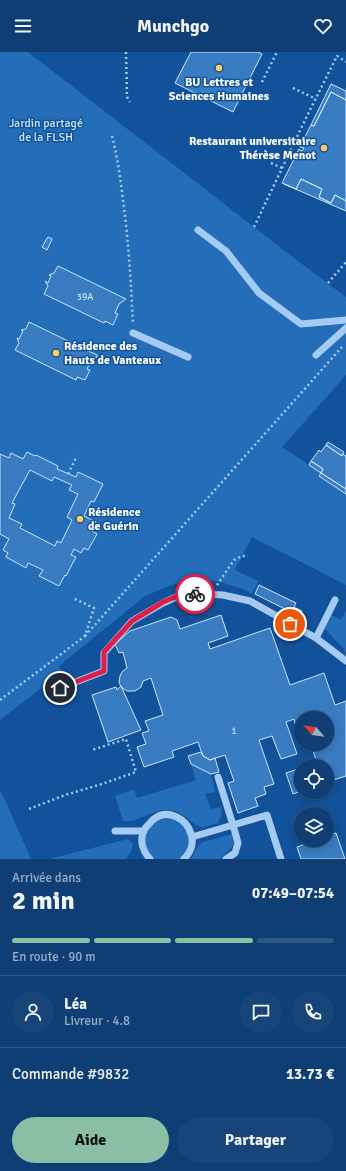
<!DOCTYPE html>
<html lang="fr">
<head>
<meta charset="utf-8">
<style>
	body { margin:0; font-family:Signika,sans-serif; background:#174579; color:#f1f3f6; height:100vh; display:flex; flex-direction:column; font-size:15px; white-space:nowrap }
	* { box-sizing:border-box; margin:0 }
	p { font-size:13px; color:#9baec5 }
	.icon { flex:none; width:22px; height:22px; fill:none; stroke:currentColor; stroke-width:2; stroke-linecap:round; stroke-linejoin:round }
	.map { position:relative; height:807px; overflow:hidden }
	.sheet { display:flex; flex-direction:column; background:#0e3e74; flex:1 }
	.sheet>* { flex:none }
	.needle { width:26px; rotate:298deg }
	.controls { position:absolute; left:294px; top:659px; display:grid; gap:8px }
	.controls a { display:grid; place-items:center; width:40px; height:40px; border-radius:50%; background:#0e3e74; box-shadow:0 2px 10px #0003,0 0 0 1px #2e5786; font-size:20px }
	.pin { position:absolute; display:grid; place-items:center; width:34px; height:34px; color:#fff; margin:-17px; border:2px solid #fff; border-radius:50%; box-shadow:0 1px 4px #0007 }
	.courier { position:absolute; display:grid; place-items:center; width:40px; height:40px; margin:-20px; border:3px solid #e11d48; border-radius:50%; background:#fff; color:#222; box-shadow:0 1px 5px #0007 }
	.summary em { font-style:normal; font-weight:800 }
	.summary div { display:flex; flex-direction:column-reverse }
	.summary { display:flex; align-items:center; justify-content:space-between; height:68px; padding:0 12px }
	h1 { font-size:26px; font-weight:800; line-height:30px }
	.bar { display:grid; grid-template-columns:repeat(4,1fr); gap:6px 4px; align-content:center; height:48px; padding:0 12px }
	.bar i { height:5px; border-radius:3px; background:#2e5786 }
	.bar .selected { background:#8abfa5 }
	.bar p { grid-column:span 4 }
	.line { display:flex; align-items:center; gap:10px; padding:0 12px; border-top:1px solid #2e5786 }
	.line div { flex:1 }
	.round { display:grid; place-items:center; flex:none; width:42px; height:42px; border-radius:21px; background:#174579 }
	.primary-button { display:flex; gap:8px; margin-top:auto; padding:8px 12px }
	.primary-button a { flex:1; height:46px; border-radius:24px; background:#8abfa5; color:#111; font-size:16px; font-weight:800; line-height:46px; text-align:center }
	.primary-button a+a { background:#174579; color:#f1f3f6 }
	header { display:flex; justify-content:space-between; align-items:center; height:52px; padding:0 12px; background:#0e3e74; font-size:18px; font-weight:800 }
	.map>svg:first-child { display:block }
	.green { fill:#246db8 }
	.building { fill:#3a7cc1; stroke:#cde5fe; fill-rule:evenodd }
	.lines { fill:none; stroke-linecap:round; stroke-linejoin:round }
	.path { stroke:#a5cbf4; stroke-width:2.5; stroke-dasharray:2 3; stroke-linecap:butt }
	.minor { stroke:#a5cbf4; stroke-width:7 }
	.done { stroke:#acc2dc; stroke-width:4; stroke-dasharray:0 7.2 }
	.route { stroke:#e11d48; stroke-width:5 }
	.poi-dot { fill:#ffcd67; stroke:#12529a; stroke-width:1.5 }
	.labels { text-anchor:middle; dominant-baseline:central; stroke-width:3; stroke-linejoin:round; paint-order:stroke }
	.number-label { font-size:10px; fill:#cedef0 }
	.poi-label { font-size:12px; font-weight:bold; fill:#fff; stroke:#12529a; text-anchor:start }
	.park-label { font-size:12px; fill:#cde5fe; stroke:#12529a }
</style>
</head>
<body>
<header><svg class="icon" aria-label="menu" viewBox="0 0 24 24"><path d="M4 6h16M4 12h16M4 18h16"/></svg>Munchgo<svg class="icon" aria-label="heart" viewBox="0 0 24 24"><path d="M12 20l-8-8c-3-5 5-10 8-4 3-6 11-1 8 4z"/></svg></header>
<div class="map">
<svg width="346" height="807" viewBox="0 0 346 807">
	<rect width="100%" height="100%" fill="#12529a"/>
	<path class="green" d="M0 0H28L294 206 346 245V323L282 395 321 421 319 424 346 442V533L252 485 235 518 258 529 252 542 243 537 216 529 198 528 174 532 145 544 59 614 62 620 0 668Z
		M346 558V604L344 597 325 577 331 563 341 568Z
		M191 712 211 722 215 740 205 742 211 757 221 755 222 763 218 771 202 775 196 773 184 764 175 759 161 758 132 769H123L115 744 134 737 137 746 196 728Z
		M0 739 4 746 31 807H0Z
		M177 765 192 785 184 807H150L145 801 144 779 154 767Z
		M232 782 234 792C229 800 224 801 220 807H191L198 794 203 790Z
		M128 787 133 792C132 798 130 803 125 807H49Z"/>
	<path class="building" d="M191 0H258L262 2 233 60 175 31Z
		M331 32 346 39V48L331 40 314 74 311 73Z
		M331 40 346 48V149L335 143 331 151 319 145 322 137 301 127 296 137 282 131 299 97 302 99 304 96 300 95 311 73 314 74Z
		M301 127 322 137 319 145 331 151 335 143 346 149V159L284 132 296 137Z
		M48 185 52 187 47 198 42 195Z
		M58 214 126 247 119 252 115 261 118 262 113 273 105 269 104 271 44 242 48 234 45 229 48 231 51 224 49 223 54 221Z
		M29 270 97 303V305L92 307 87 317 90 318 85 328 77 325 76 328 15 298 19 291 17 286 19 287 23 279 21 278 26 277Z
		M328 390 344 400 342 404 326 393Z
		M326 393 342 404 343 402 346 404V437L321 421 323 417 311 409 319 398 321 400Z
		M27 400 35 404 36 403 58 414 57 417 76 425 78 420 103 432 94 450 91 449 84 464 96 470 92 479 97 482 88 498 84 496 81 501 74 497 71 503 76 505 66 524 65 523 59 534 39 524 43 518 28 511 26 516 6 505 8 501 3 498 9 487 0 482V402L9 406 11 401 23 407ZM30 418 52 429 54 425 72 433 69 438 78 442 67 465 72 468 61 491 57 489 55 494 20 476 22 472 9 466 15 452 12 451Z
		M311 409 323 417 321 421 309 413Z
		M321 421 346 437V442L319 424Z
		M259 533 296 551 294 555 302 559 299 564 255 542Z
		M221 563 228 584 208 591 210 597 270 576 290 633 324 621 335 653 346 649V724L327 730V714H307L317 711 311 692H327V666H301V671L295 673 294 667 286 670 297 702 281 707 272 684 259 688 274 732 264 735 266 742 255 746 258 754 238 761 228 731 234 729 225 703 210 708 203 704 198 690 172 699 174 705 144 715 137 695 146 692 142 681 149 679 145 669 163 663 151 626 143 629 141 635 135 639H127L121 635 119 630 120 624 122 620 127 616 123 600 119 601 115 592 130 579 171 565 177 568 180 577Z
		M121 634 141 678 108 690 92 643 116 635 117 638Z
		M201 700 203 704 210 708 215 706 219 720 211 722 191 712 188 704Z
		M301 716V739L293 742 286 721Z
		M336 781 345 807H301L297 795 316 788H327V784Z"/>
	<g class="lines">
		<path class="path" d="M126 0 127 45 130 50
			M262 30 277 0
			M293 36 316 47
			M112 84C118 107 121 131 124 156 129 194 131 233 133 271
			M271 111 282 116
			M254 175 306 66 337 4 346 10
			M328 231 346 210
			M68 422 77 404
			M217 533 234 508 242 504H248
			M85 584 342 295
			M0 648 85 584 94 556 73 546
			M29 757 65 743 102 732 136 720 126 687 92 698"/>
		<path class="minor" d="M198 178 226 199 259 241 301 272 346 268
			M133 281 188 305
			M316 303 346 276
			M316 586 346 609
			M60 636 104 619V601L132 569 163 551 185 541 223 543 250 549 316 586 335 548
			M218 725 233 773 267 763 281 807
			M115 779H144
			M192 785 233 773 238 791 235 801 226 807
			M150 807C143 800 139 788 144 778 145 776 148 773 150 771 151 770 152 768 154 767 168 756 187 767 191 782 194 791 191 800 184 807"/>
	</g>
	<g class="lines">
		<path class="done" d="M195 542 223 543 250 549 290 572"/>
		<path class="route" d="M60 636 104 619V600L132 569 163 550 185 541 195 542"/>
	</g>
	<g class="poi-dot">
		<circle cx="219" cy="16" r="4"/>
		<circle cx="324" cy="96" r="4"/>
		<circle cx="56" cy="301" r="4"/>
		<circle cx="80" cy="467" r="4"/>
	</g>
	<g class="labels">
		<g class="number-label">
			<text x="85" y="245">39A</text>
			<text x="234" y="679">1</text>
		</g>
		<g class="poi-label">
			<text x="219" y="30" text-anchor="middle">BU Lettres et<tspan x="219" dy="14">Sciences Humaines</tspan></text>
			<text x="316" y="89" text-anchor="end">Restaurant universitaire<tspan x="316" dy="14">Thérèse Menot</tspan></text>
			<text x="64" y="294">Résidence des<tspan x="64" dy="14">Hauts de Vanteaux</tspan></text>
			<text x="88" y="460">Résidence<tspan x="88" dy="14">de Guérin</tspan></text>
		</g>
		<g class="park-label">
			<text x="46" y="71">Jardin partagé<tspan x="46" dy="14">de la FLSH</tspan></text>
		</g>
	</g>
</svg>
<div class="controls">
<a><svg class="needle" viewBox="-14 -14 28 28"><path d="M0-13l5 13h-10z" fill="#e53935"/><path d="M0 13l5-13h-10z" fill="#9baec5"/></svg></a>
<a><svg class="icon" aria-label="locate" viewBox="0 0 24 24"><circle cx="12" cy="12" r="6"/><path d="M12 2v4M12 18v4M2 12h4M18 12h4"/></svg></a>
<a><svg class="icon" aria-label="layers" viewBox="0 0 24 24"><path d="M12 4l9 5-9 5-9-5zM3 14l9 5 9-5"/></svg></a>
</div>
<div class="pin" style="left:290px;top:572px;background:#ea580c"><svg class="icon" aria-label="bag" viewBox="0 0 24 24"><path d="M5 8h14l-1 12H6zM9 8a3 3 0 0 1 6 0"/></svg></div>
<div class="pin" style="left:60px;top:636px;background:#1f2937"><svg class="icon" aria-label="home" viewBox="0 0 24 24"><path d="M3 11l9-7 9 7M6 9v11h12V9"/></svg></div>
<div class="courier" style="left:195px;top:542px"><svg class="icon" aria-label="bike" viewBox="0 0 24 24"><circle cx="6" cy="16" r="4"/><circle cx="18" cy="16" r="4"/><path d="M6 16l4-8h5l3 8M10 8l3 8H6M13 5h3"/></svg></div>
</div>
<section class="sheet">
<div class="summary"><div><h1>2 min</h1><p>Arrivée dans</p></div><em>07:49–07:54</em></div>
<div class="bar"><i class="selected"></i><i class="selected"></i><i class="selected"></i><i></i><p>En route · 90 m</p></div>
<div class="line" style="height:72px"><a class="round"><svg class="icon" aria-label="person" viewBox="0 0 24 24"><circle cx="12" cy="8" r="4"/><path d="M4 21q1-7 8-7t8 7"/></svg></a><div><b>Léa</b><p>Livreur · 4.8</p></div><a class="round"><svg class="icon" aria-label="chat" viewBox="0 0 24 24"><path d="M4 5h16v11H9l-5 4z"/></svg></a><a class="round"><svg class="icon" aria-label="phone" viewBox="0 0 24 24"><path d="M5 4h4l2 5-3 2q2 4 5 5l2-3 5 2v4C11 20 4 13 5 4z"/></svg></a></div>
<div class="line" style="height:52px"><div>Commande #9832</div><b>13.73 €</b></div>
<div class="primary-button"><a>Aide</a><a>Partager</a></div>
</section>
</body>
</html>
